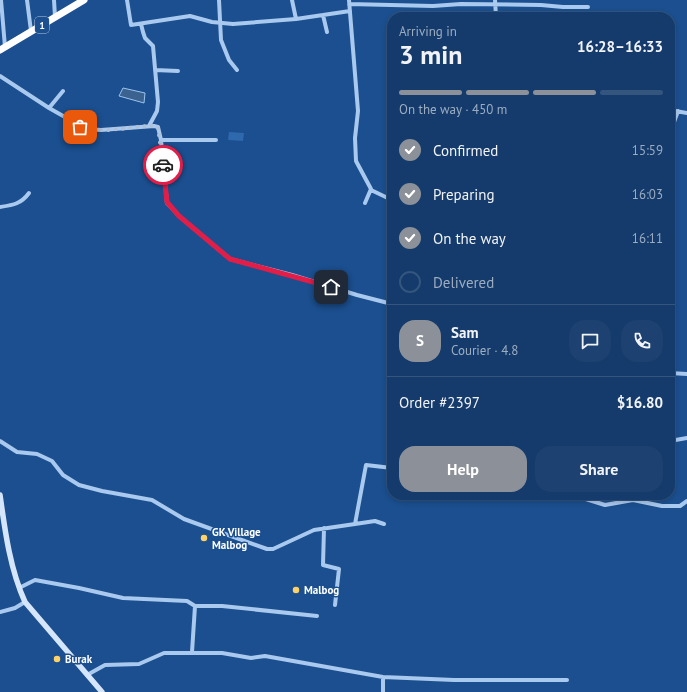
<!DOCTYPE html>
<html lang="en">
<head>
<meta charset="utf-8">
<style>
	body { margin:0; font-family:"PT Sans",sans-serif; background:#1d4271; color:#f1f3f6; height:100vh; display:flex; flex-direction:column; font-size:15px; white-space:nowrap }
	* { box-sizing:border-box; margin:0 }
	p { font-size:13px; color:#9dadc1 }
	.icon { flex:none; width:22px; height:22px; fill:none; stroke:currentColor; stroke-width:2; stroke-linecap:round; stroke-linejoin:round }
	.map { position:relative; flex:1; overflow:hidden }
	.drawer { position:absolute; left:387px; top:12px; width:288px; height:488px; display:flex; flex-direction:column; background:#143b6b; border-radius:16px; box-shadow:0 2px 6px #0003,0 0 0 1px #33557e }
	.drawer>* { flex:none }
	.pin { position:absolute; display:grid; place-items:center; width:34px; height:34px; color:#fff; margin:-17px; border-radius:8px; box-shadow:0 2px 6px #0006 }
	.courier { position:absolute; display:grid; place-items:center; width:40px; height:40px; margin:-20px; border:3px solid #e11d48; border-radius:50%; background:#fff; color:#222; box-shadow:0 1px 5px #0007 }
	.head em { font-style:normal; font-weight:600 }
	.head div { display:flex; flex-direction:column-reverse }
	.head { display:flex; align-items:center; justify-content:space-between; height:68px; padding:0 12px }
	h1 { font-size:26px; font-weight:600; line-height:30px }
	.bar { display:grid; grid-template-columns:repeat(4,1fr); gap:6px 4px; align-content:center; height:48px; padding:0 12px }
	.bar i { height:5px; border-radius:3px; background:#33557e }
	.bar .on { background:#8c9099 }
	.bar p { grid-column:span 4 }
	.line { display:flex; align-items:center; gap:10px; padding:0 12px; border-top:1px solid #33557e }
	.line div { flex:1 }
	.round { display:grid; place-items:center; flex:none; width:42px; height:42px; border-radius:16px; background:#1d4271 }
	ol { padding:0 12px; list-style:none }
	li { display:flex; align-items:center; gap:12px; height:44px }
	li p { margin-inline-start:auto }
	li .icon { padding:4px; border-radius:50%; background:#8c9099; color:#fff; stroke-width:4 }
	li:last-child { color:#9dadc1 }
	li i { width:22px; height:22px; border:2px solid #33557e; border-radius:50% }
	.cta { display:flex; gap:8px; margin-top:auto; padding:8px 12px }
	.cta a { flex:1; height:46px; border-radius:16px; background:#8c9099; color:#fff; font-size:16px; font-weight:600; line-height:46px; text-align:center }
	.cta a+a { background:#1d4271; color:#f1f3f6 }
	.map>svg:first-child { display:block }
	.green { fill:#2e69ad }
	.water { fill:#3c6290; stroke:#9cc4f0 }
	.lines { fill:none; stroke-linecap:round; stroke-linejoin:round }
	.street { stroke:#a9c9ee; stroke-width:4 }
	.secondary { stroke:#d6e6fa; stroke-width:5.5 }
	.highway { stroke:#fff; stroke-width:7 }
	.done { stroke:#afc1d8; stroke-width:4; stroke-dasharray:0 7.2 }
	.route { stroke:#e11d48; stroke-width:5 }
	.poi-dot { fill:#ffd166; stroke:#1b4f8f; stroke-width:1.5 }
	.labels { text-anchor:middle; dominant-baseline:central; stroke-width:3; stroke-linejoin:round; paint-order:stroke }
	.shield { fill:#1b4f8f; stroke:#bbcadd; stroke-width:1 }
	.shield-label { font-size:10px; font-weight:bold; fill:#fff }
	.poi-label { font-size:11px; font-weight:bold; fill:#fff; stroke:#1b4f8f; text-anchor:start }
</style>
</head>
<body>
<div class="map">
<svg width="687" height="692" viewBox="0 0 687 692">
	<rect width="100%" height="100%" fill="#1b4f8f"/>
	<path class="green" d="M229 132 244 133 243 141 228 140Z"/>
	<path class="water" d="M123 88 145 93 144 103 119 96Z"/>
	<g class="lines">
		<path class="street" d="M1 0 5 47
			M27 0 31 31
			M54 0 55 17
			M127 0 131 25 190 16 212 22 233 24 296 19 350 11
			M219 0 221 40 229 60 237 70
			M292 0 296 19
			M349 0 358 111 355 138 356 161 371 189 365 203
			M495 0 496 17
			M349 4 433 6 461 4 541 5 563 7H588
			M323 15 327 32
			M141 24 143 32 145 38 153 46 158 102 157 111 149 126
			M155 70 178 71
			M0 76 49 108 86 129 101 130 154 126 158 127 161 140 167 203 179 216 230 259 292 275 357 295 392 304
			M49 108 63 91
			M670 110 687 113
			M670 133 678 111
			M161 140H216
			M371 190 392 200
			M0 207C13 205 21 204 29 193
			M670 373 687 374
			M0 441 17 452 37 454 52 461 63 475 79 485 102 491 152 500 184 519 267 549H273L314 530 355 524 366 465 392 468
			M670 441 687 438
			M573 495 605 505 633 500 662 506H680L687 501
			M355 524 375 521 384 524
			M324 528 323 565 339 569 335 605
			M19 588 35 580 79 588 123 598 187 601 195 606
			M0 612 15 608 25 602
			M192 652 195 606H222L317 616
			M87 675 105 665 139 664 164 653H222L251 658 265 656 383 677 454 680H567
			M383 692V677"/>
		<path class="secondary" d="M0 495C5 531 10 569 25 602L102 692"/>
		<path class="highway" d="M0 50 84 0"/>
	</g>
	<g class="lines">
		<path class="done" d="M80 127C99 134 129 127 149 126H154L158 128 163 165"/>
		<path class="route" d="M163 165 167 202 179 216 230 259 331 287"/>
	</g>
	<g class="poi-dot">
		<circle cx="204" cy="538" r="4"/>
		<circle cx="296" cy="590" r="4"/>
		<circle cx="57" cy="659" r="4"/>
	</g>
	<g class="labels">
		<rect class="shield" x="35" y="17" width="14" height="16" rx="3"/>
		<g class="shield-label">
			<text x="42" y="25">1</text>
		</g>
		<g class="poi-label">
			<text x="212" y="532">GK Village<tspan x="212" dy="13">Malbog</tspan></text>
			<text x="304" y="590">Malbog</text>
			<text x="65" y="659">Burak</text>
		</g>
	</g>
</svg>
<div class="pin" style="left:80px;top:127px;background:#ea580c"><svg class="icon" aria-label="bag" viewBox="0 0 24 24"><path d="M5 8h14l-1 12H6zM9 8a3 3 0 0 1 6 0"/></svg></div>
<div class="pin" style="left:331px;top:287px;background:#1f2937"><svg class="icon" aria-label="home" viewBox="0 0 24 24"><path d="M3 11l9-7 9 7M6 9v11h12V9"/></svg></div>
<div class="courier" style="left:163px;top:165px"><svg class="icon" aria-label="car" viewBox="0 0 24 24"><path d="M5 17H2v-5l4-1 3-4h7l3 4 3 1v5h-3M9 17h6M6 11h13"/><circle cx="7" cy="17" r="2"/><circle cx="17" cy="17" r="2"/></svg></div>
<section class="drawer">
<div class="head"><div><h1>3 min</h1><p>Arriving in</p></div><em>16:28–16:33</em></div>
<div class="bar"><i class="on"></i><i class="on"></i><i class="on"></i><i></i><p>On the way · 450 m</p></div>
<ol>
<li><svg class="icon" aria-label="check" viewBox="0 0 24 24"><path d="M5 12l5 5 9-10"/></svg>Confirmed<p>15:59</p></li>
<li><svg class="icon" aria-label="check" viewBox="0 0 24 24"><path d="M5 12l5 5 9-10"/></svg>Preparing<p>16:03</p></li>
<li><svg class="icon" aria-label="check" viewBox="0 0 24 24"><path d="M5 12l5 5 9-10"/></svg>On the way<p>16:11</p></li>
<li><i></i>Delivered</li>
</ol>
<div class="line" style="height:72px"><b class="round" style="background:#8c9099;color:#fff">S</b><div><b>Sam</b><p>Courier · 4.8</p></div><a class="round"><svg class="icon" aria-label="chat" viewBox="0 0 24 24"><path d="M4 5h16v11H9l-5 4z"/></svg></a><a class="round"><svg class="icon" aria-label="phone" viewBox="0 0 24 24"><path d="M5 4h4l2 5-3 2q2 4 5 5l2-3 5 2v4C11 20 4 13 5 4z"/></svg></a></div>
<div class="line" style="height:52px"><div>Order #2397</div><b>$16.80</b></div>
<div class="cta"><a>Help</a><a>Share</a></div>
</section>
</div>
</body>
</html>
